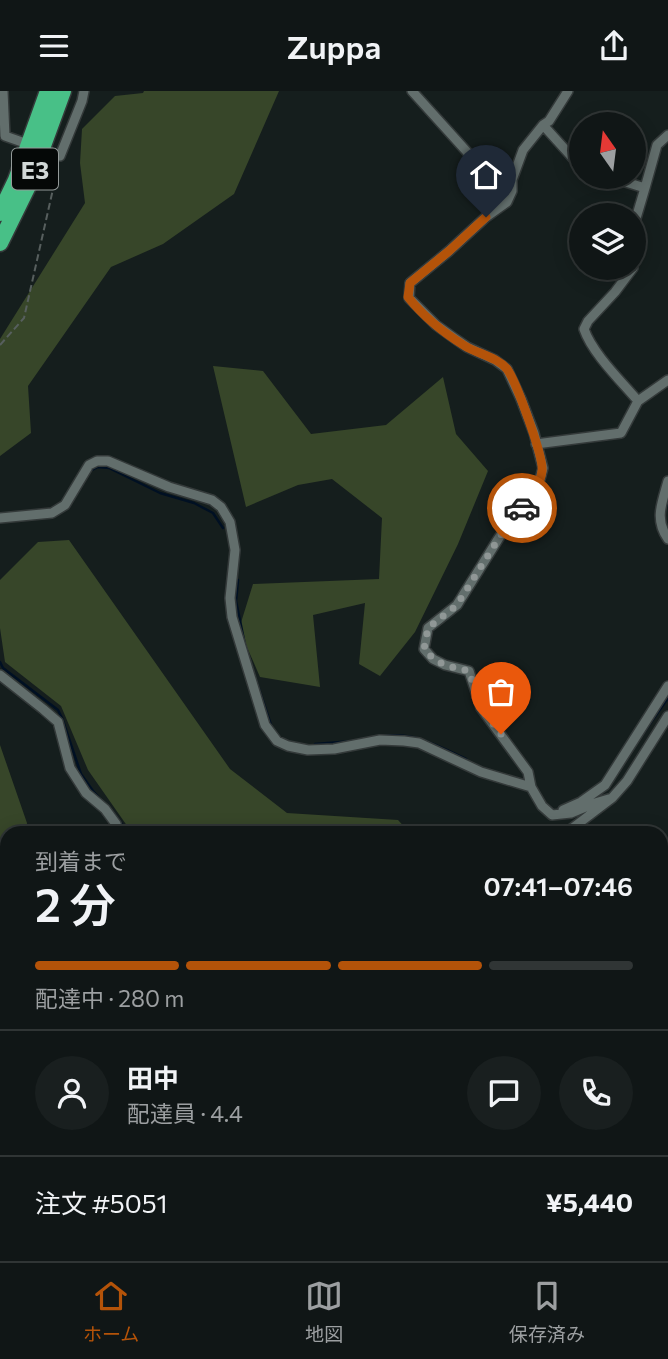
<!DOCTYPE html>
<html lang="ja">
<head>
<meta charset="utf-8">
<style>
	body { margin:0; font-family:Commissioner,"Noto Sans JP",sans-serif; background:#191f1f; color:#f1f3f6; height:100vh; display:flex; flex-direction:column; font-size:26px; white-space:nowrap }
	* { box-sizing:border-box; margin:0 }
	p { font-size:23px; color:#9c9fa1 }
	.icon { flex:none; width:38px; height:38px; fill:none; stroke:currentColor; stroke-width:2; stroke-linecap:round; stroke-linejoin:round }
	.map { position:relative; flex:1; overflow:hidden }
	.side { position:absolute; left:0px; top:735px; width:668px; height:436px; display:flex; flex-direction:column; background:#101616; border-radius:21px 21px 0 0; box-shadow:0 4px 18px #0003,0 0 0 2px #303535 }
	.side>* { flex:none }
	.needle { width:46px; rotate:346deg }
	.buttons { position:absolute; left:569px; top:21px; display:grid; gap:14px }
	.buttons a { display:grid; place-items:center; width:77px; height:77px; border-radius:50%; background:#101616; box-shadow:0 4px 18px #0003,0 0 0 2px #303535; font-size:35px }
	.pin { position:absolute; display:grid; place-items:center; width:60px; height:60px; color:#fff; margin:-72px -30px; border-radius:50% 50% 50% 0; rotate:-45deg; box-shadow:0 0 7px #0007 }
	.pin .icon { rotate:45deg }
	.courier { position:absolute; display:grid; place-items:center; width:70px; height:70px; margin:-35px; border:5px solid #b45309; border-radius:50%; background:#fff; color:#222; box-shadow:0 2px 9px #0007 }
	.overview em { font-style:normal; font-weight:600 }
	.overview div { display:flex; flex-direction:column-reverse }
	.overview { display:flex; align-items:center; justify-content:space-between; height:119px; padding:0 35px }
	h1 { font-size:46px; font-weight:600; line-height:52px }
	.bar { display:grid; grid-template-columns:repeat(4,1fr); gap:10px 7px; align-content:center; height:84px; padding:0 35px }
	.bar i { height:9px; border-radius:5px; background:#303535 }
	.bar .on { background:#b45309 }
	.bar p { grid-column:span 4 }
	.line { display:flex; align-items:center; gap:18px; padding:0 35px; border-top:2px solid #303535 }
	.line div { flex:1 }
	.round { display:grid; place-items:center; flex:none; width:74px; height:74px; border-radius:37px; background:#191f1f }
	header { display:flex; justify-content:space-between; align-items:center; height:91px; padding:0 35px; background:#101616; font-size:32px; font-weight:600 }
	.tabs { display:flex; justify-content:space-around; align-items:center; height:98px; border-top:2px solid #303535; background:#101616; font-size:19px; color:#9c9fa1 }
	.tabs a { display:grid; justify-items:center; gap:4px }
	.tabs .on { color:#b45309 }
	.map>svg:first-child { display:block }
	.forest { fill:#374629 }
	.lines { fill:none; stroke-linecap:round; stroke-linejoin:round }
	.stream { stroke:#001023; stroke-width:2.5 }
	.minor-casing { stroke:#343a3a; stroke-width:12 }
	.motorway-casing { stroke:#343a3a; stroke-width:19 }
	.path { stroke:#575f5e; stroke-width:2; stroke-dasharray:7 3.5; stroke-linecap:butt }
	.minor { stroke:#626e6c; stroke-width:9 }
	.motorway { stroke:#48c087; stroke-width:16 }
	.done { stroke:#909796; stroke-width:7; stroke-dasharray:0 12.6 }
	.route { stroke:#b45309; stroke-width:9 }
	.labels { text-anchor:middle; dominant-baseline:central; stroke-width:7; stroke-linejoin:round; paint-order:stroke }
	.shield { fill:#050807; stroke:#949a99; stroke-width:2 }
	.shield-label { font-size:24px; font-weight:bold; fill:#d2d8d7 }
</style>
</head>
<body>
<header><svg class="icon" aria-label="menu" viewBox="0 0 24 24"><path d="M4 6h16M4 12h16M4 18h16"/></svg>Zuppa<svg class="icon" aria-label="share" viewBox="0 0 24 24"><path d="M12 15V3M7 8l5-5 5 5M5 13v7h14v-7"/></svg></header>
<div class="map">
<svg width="668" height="1170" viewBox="0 0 668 1170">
	<rect width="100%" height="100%" fill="#151e1d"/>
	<path class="forest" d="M144 0H279L234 103 163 153 111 176 28 295 31 342 0 365V248L85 112 80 72 82 38 115 5 143 2Z
		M213 275 263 280 311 343 386 334 443 286 456 343 488 380 458 453 415 541 380 585 359 573 365 512 313 524 320 596 260 586 239 538 253 493 379 488 382 427 332 388 298 394 246 416Z
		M69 449 230 678 287 722 398 729 410 742H130V739L88 679 61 615 5 571 0 537V489L38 451Z
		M0 654 27 732 26 742H7V900L0 899Z
		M668 898V946L662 949V901Z
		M0 967H7V1113H0Z
		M668 1037V1160L662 1161V1041Z
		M29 1164H154L146 1170H30Z
		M357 1164H652L639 1167 636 1170H352Z"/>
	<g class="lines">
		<path class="stream" d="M88 381 98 376 109 377 160 402 194 412 213 422 223 437
			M664 423 668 410
			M238 489 236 510 245 554
			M0 571 3 577 58 619 62 627 81 683 93 700 102 710
			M251 574 271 634
			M642 644 668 607
			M384 645C415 641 438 655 466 668
			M315 653 353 650
			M112 720 124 736 125 742
			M0 960H7"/>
		<defs>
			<path id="minor" d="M3 0 5 45 22 51
				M412 0 478 73 490 82 512 89
				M568 0 549 30 543 34 523 59 512 89V100L507 111 486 126 449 160 410 192 409 207 436 234 454 247 467 256 495 269 507 278 521 308 534 342 543 377 537 399 507 434 457 514 428 537 424 558 433 568 445 574 469 580 481 617 528 681 531 696 542 715 552 724 571 722 595 712 612 707
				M543 34 581 76
				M60 65 82 10 84 0
				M602 86 616 88 645 97 657 54 668 44
				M634 134 645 97
				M633 177 615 201 588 230 584 238C592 262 622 291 638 310
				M536 353 621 342 638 310 668 289
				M668 390C662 412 654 428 668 448
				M0 427 52 422 65 414 89 374 97 370H108L169 396 212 409 221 416 230 431 235 459 230 507 232 526 265 634 277 650 288 655 308 659 334 658 380 649 404 650 419 652 481 681 531 696
				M0 584 43 618 58 631 70 677 86 702 105 718 116 733 119 742
				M563 719 581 711 605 694 668 595
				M566 742 612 707 627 690 668 625
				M662 818 668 815
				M0 951 7 947
				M183 1170 189 1164"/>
			<path id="motorway" d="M0 122 16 89 48 0
				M0 152 29 93 63 0"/>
		</defs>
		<use href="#minor" class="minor-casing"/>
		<use href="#motorway" class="motorway-casing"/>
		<path class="path" d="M0 254 24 227 58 76"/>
		<use href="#minor" class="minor"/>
		<use href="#motorway" class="motorway"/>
	</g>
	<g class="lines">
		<path class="done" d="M501 643 481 617 469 580C449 575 438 575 424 558L428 537 457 514 507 434 522 417"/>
		<path class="route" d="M486 126 449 160 410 192 408 206C423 225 444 242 465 255 478 263 497 266 507 278 516 290 544 367 542 380 540 395 532 405 522 417"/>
	</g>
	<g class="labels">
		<rect class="shield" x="12" y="57.5" width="46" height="41" rx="5"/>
		<g class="shield-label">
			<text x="35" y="78">E3</text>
		</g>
	</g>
</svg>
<div class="buttons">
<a><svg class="needle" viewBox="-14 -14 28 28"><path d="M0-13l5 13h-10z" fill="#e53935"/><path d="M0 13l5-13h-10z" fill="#9c9fa1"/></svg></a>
<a><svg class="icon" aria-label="layers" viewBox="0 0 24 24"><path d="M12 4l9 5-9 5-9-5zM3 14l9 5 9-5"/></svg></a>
</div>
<div class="pin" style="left:501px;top:643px;background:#ea580c"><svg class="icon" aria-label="bag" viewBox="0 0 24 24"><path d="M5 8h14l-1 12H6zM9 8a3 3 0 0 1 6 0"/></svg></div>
<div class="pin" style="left:486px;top:126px;background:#1f2937"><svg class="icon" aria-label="home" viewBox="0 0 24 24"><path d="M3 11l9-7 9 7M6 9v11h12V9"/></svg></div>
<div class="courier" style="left:522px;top:417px"><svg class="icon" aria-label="car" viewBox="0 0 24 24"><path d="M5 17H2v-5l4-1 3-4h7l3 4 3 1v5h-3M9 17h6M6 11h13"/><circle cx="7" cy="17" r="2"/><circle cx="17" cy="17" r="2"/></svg></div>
<section class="side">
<div class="overview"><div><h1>2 分</h1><p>到着まで</p></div><em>07:41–07:46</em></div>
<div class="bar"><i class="on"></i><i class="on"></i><i class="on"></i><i></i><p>配達中 · 280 m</p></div>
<div class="line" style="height:126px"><a class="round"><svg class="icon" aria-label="person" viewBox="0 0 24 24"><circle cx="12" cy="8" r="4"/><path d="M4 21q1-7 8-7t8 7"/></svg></a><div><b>田中</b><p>配達員 · 4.4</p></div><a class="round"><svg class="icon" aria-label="chat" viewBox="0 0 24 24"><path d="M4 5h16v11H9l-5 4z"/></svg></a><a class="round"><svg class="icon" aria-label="phone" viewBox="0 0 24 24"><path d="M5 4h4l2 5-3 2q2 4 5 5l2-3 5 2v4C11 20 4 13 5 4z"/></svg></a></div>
<div class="line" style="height:91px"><div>注文 #5051</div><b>¥5,440</b></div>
</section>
</div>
<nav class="tabs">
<a class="on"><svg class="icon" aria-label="home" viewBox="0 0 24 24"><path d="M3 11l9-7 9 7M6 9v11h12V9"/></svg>ホーム</a>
<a><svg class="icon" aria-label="map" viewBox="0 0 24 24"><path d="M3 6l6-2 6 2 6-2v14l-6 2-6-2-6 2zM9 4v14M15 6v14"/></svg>地図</a>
<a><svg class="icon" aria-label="saved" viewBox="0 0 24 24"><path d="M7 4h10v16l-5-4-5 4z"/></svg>保存済み</a>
</nav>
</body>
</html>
